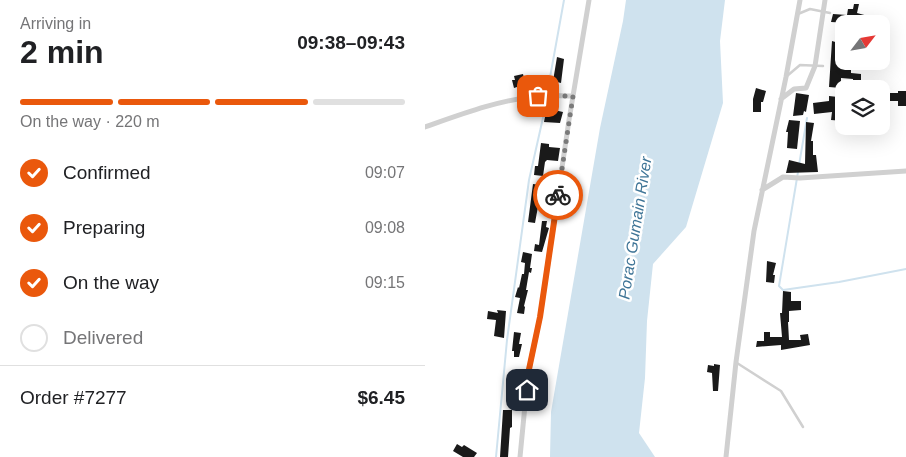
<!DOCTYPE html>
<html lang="en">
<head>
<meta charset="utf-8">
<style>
	body { margin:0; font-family:Helvetica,sans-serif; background:#f2f2f2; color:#202124; height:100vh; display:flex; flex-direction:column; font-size:19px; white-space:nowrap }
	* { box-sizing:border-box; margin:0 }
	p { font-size:16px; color:#757577 }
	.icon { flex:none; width:28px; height:28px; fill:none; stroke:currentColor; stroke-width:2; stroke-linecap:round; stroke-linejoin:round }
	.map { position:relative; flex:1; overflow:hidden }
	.panel { display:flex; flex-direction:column; background:#fff; width:425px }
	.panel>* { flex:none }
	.needle { width:32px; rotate:59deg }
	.fabs { position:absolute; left:410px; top:15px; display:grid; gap:10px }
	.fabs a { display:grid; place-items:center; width:55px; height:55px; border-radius:10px; background:#fff; box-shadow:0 5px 20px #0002; font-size:25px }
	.pin { position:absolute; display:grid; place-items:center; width:42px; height:42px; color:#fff; margin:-21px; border-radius:10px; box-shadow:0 2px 8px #0006 }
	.courier { position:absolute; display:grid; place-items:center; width:50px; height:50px; margin:-25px; border:4px solid #ea580c; border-radius:50%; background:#fff; color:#222; box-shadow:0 1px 6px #0007 }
	.headline em { font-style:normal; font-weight:800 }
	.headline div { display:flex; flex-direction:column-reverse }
	.headline { display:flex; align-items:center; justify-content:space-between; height:85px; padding:0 20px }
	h1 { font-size:32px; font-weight:800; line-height:38px }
	.bar { display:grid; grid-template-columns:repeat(4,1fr); gap:8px 5px; align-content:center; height:60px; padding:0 20px }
	.bar i { height:6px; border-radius:4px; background:#e0e0e0 }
	.bar .selected { background:#ea580c }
	.bar p { grid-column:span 4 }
	.line { display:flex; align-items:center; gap:12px; padding:0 20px; border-top:1px solid #e0e0e0 }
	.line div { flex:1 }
	ol { padding:0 20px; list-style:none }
	li { display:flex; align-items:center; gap:15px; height:55px }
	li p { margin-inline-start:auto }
	li .icon { padding:5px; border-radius:50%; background:#ea580c; color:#fff; stroke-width:4 }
	li:last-child { color:#757577 }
	li i { width:28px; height:28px; border:2px solid #e0e0e0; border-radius:50% }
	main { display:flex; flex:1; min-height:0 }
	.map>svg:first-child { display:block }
	.water { fill:#cfe2ee }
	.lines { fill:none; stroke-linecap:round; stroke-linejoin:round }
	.stream { stroke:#cfe2ee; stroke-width:2 }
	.building { fill:#1a1a1a }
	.lane { stroke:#d0d0d0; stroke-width:2.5 }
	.street { stroke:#d0d0d0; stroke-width:5 }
	.done { stroke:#7a7a7a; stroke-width:5; stroke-dasharray:0 9 }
	.route { stroke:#ea580c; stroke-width:6 }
	.labels { text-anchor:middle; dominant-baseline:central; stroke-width:5; stroke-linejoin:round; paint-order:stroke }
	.water-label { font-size:16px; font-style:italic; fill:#3f7597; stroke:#fff }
</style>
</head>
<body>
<main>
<section class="panel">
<div class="headline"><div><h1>2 min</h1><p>Arriving in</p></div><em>09:38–09:43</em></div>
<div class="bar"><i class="selected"></i><i class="selected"></i><i class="selected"></i><i></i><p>On the way · 220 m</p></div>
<ol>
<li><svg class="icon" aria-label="check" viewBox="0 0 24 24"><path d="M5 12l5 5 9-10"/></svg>Confirmed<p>09:07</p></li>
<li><svg class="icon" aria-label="check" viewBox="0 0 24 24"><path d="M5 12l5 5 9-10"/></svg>Preparing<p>09:08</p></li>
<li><svg class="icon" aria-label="check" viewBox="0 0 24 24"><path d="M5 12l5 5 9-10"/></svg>On the way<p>09:15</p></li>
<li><i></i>Delivered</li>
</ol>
<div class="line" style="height:65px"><div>Order #7277</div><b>$6.45</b></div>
</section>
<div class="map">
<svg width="481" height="457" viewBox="0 0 481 457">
	<rect width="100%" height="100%" fill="#fff"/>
	<path class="water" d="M201 0H300L295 41 298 103 261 227 228 264 222 321 220 378 214 433 230 457H125L126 412 175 128 198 21Z"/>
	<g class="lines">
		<path class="stream" d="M122 94 139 0
			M374 165 382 118
			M373 172 354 286 358 290 414 282 481 269
			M71 457 82 340 104 180 122 100"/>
	</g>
	<path class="building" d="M429 4H434L432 13 443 16 442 24 406 22 408 14 422 15 423 9H428Z
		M407 41 417 44 416 52H419L418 68 426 69V73L436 74V87H428V79L416 78V88L404 87Z
		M132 57 139 59 136 83 128 81Z
		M98 74 99 78 118 79 117 91 103 90V88L93 91 92 87 89 88 87 80H90L89 76Z
		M331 88 341 91 338 102H336V112H328V99Z
		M473 91H481V106H473V101H457V93H473Z
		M371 93 384 95 381 112 379 111 378 115 368 116Z
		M404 96 413 97 412 113H419V121L406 120 407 112 389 114 388 103 404 101Z
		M123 100H130L129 110 138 112 135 123 119 122Z
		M364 120 375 121 372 149 362 148 363 132H361Z
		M381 122 389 123 386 141H388V155H391L393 172 361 173 364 160 380 164Z
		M116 143 124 144V147L135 148 133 161 122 160 120 162 118 176 109 175 110 166H113Z
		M108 184 116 185 115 194 123 196 122 203 114 201 110 223 103 222Z
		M117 221H122L121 227 124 228 117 252 109 251 110 244 114 245Z
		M98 252 107 254 105 268H107L106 273 104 272 101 290H103L99 306 100 307 99 314 92 313 95 298 90 297 93 287 94 288 97 274H99L100 263 96 262Z
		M342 261 351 263 348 275H350L349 283 341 282Z
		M358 291 366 292V301H376V310L364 311V322H363L364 340H376L375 335 383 334 385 345 356 350V345L331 347 332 341H339V332H345V337H357L355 313H357Z
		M72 310 81 311 79 338 69 336 71 320 62 319 63 311 73 313Z
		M89 332 96 333 94 344H97L94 357H89V351H87Z
		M289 364 295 365 293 391H288L287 373 282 372 283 365 289 366Z
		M78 410H87V427L85 428 83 457H75Z
		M32 444 37 447 39 445 52 453 49 457H38L28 451Z"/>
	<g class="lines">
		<path class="lane" d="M373 14 385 9 405 13
			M362 76 375 65 398 66
			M312 363 356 391 378 427"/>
		<path class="street" d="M356 99 369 89 381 88 390 66 400 0
			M0 127C37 114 74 100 113 96 124 95 136 96 148 96
			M337 190 358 177 375 178 481 171
			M95 457 103 374 115 317 144 120 164 0
			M301 457 311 362 329 231 361 77 375 0"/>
	</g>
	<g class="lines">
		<path class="done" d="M113 96H148L133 195"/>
		<path class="route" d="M102 390 103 374 115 317 133 195"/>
	</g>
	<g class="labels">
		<g class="water-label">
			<text transform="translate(210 228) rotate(-81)">Porac Gumain River</text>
		</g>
	</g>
</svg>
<div class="fabs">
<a><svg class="needle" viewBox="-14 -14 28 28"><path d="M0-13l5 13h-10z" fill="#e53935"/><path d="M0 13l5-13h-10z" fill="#757577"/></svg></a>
<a><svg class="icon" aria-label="layers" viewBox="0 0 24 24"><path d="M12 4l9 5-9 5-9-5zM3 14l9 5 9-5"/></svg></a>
</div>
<div class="pin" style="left:113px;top:96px;background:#ea580c"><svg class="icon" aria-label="bag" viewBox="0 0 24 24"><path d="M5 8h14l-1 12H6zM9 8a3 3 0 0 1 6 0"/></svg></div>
<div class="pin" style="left:102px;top:390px;background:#1f2937"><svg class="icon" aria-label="home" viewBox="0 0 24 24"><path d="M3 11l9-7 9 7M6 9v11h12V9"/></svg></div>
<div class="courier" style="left:133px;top:195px"><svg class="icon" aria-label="bike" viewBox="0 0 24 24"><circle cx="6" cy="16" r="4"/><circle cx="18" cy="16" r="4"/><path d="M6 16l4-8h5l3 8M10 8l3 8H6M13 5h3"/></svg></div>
</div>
</main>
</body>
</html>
